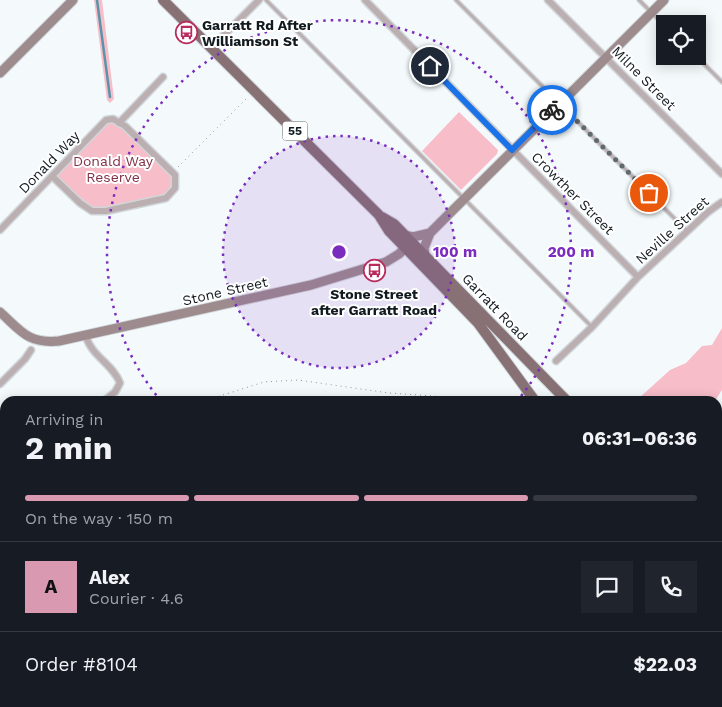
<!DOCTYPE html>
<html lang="en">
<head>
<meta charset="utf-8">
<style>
	body { margin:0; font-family:"Work Sans",sans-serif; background:#20242c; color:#f1f3f6; height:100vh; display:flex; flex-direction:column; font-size:19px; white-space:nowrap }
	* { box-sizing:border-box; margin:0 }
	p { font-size:16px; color:#9ea1a6 }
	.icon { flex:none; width:28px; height:28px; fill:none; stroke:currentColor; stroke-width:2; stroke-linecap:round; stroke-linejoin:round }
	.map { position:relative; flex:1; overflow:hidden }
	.drawer { position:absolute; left:0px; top:396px; width:722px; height:311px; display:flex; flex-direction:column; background:#171b24; border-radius:15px 15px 0 0; box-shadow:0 2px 12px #0003 }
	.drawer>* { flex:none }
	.fabs { position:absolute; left:656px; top:15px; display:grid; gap:10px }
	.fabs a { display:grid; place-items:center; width:50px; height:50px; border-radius:0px; background:#171b24; box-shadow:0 2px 12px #0003; font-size:25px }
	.pin { position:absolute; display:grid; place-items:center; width:42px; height:42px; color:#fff; margin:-21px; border:2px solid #fff; border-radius:50%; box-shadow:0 1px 5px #0007 }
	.courier { position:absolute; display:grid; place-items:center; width:50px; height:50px; margin:-25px; border:4px solid #1a73e8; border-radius:50%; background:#fff; color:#222; box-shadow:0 1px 6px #0007 }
	.summary em { font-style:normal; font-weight:700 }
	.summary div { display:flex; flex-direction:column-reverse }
	.summary { display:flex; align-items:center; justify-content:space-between; height:85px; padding:0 25px }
	h1 { font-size:32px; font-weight:700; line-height:38px }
	.bar { display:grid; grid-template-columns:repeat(4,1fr); gap:8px 5px; align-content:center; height:60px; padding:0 25px }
	.bar i { height:6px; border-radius:4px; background:#363941 }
	.bar .selected { background:#d899b1 }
	.bar p { grid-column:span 4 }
	.line { display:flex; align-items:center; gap:12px; padding:0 25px; border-top:1px solid #363941 }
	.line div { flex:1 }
	.round { display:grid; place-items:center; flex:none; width:52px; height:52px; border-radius:0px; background:#20242c }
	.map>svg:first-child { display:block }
	.green { fill:#f7bdc9 }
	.water { fill:#7bc8e4; stroke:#5b94a9 }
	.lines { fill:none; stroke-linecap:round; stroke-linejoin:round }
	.stream { stroke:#5b94a9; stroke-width:2.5 }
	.lane-casing { stroke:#d0d6d9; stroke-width:5.5 }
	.street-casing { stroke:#d0d6d9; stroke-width:9 }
	.secondary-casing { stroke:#d0d6d9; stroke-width:11 }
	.primary-casing { stroke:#d0d6d9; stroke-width:12 }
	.path { stroke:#8f979a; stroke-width:1; stroke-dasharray:1 4; stroke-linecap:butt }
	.lane { stroke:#bbafb1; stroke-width:3 }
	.street { stroke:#bbafb1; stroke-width:6 }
	.secondary { stroke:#9d8b8e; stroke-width:9 }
	.primary { stroke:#877175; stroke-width:10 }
	.done { stroke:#60696c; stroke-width:5; stroke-dasharray:0 9 }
	.route { stroke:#1a73e8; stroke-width:6 }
	.ring { fill:none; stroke:#7b2cbf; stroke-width:2.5; stroke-dasharray:2.5 5 }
	.labels { text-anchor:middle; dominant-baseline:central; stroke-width:4; stroke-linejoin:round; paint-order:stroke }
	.shield { fill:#fff; stroke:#585f62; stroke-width:1 }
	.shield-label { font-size:12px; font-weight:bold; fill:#111b1f }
	.poi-label { font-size:14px; font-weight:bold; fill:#111b1f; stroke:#fff; text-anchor:start }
	.street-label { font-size:14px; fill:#111b1f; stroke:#fff }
	.park-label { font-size:14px; fill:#822f47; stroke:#fff }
	.centre { fill:#7b2cbf; stroke:#fff; stroke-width:2.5 }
	.ring-label { font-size:15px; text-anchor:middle; font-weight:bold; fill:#7b2cbf; stroke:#fff; stroke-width:4; stroke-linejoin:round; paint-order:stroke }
</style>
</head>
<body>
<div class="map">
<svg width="722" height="707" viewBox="0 0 722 707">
	<rect width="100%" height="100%" fill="#f4fafc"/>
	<path class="green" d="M94 0H102L114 99 110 103 107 100Z
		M459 112 498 150 497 154 461 190 422 151Z
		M113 119 175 175 166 198 106 211 80 203 52 180 106 120Z
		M722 328V390L715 401H642L639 398 670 370 686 363 702 346 712 345Z
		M722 432V469L718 471V435Z
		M5 608V702L135 703 130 707H0V611Z"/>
	<path class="water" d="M722 477V691H718V478Z
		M135 702 685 703 677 707H130Z"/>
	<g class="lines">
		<path class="stream" d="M97 0 110 97"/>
		<defs>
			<path id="lane" d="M266 0 591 326
				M456 0 687 231
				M639 0 665 26
				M696 56 722 82"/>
			<path id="street" d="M365 0 638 277 592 327 556 361
				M548 0 722 174
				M212 47 259 0
				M119 123 163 77
				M0 230 106 120 113 119 125 126 175 175V188L166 198 106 211H92L80 203 53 177
				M638 277 708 212 722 202
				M86 336C91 356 113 364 120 383L115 392 104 401
				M0 384 25 359 31 350
				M0 485 5 482"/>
			<path id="secondary" d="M0 73 73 0
				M404 235 413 237 430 233
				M425 255 424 248 430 233 664 0
				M0 312C21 331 28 344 59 341L311 285 386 262 399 254 410 243"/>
			<path id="primary" d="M163 0 379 215 389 231 478 323 535 401
				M382 217 394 224 567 401
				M685 702 687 707
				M717 702 719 707"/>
		</defs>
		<use href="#lane" class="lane-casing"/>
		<use href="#street" class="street-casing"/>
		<use href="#secondary" class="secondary-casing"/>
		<use href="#primary" class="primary-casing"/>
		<path class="path" d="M178 167 247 98
			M204 401 264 382 298 380 389 393 462 398 473 401
			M718 405 722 402
			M720 424 722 428
			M718 433 722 431
			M718 453 722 449
			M0 553 5 548
			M0 595 5 600
			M102 702 105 707
			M0 706 5 701"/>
		<use href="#lane" class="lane"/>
		<use href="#street" class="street"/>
		<use href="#secondary" class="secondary"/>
		<use href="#primary" class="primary"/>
	</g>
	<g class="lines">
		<path class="done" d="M552 110 559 103 649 193"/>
		<path class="route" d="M430 66 512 150 552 110"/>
	</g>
	<circle cx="339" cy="252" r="116" fill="#7b2cbf" fill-opacity=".12"/>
	<g class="ring">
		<circle cx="339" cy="252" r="116"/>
		<path d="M161 401A232 232 0 1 1 517 401"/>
	</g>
	<defs>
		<symbol id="bus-ring" viewBox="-11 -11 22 22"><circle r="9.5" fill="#fff" stroke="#b92b5c" stroke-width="1.5"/><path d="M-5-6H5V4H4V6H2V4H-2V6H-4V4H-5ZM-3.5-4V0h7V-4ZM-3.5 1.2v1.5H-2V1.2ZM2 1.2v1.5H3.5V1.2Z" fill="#b92b5c"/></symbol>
	</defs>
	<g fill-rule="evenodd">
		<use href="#bus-ring" x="174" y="20" width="25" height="25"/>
		<use href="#bus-ring" x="362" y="258" width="25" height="25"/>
	</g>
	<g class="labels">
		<rect class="shield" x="282.5" y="121.5" width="25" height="19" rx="4"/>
		<g class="shield-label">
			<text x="295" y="131">55</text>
		</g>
		<g class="poi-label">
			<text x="202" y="25">Garratt Rd After<tspan x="202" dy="16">Williamson St</tspan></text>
			<text x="374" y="294" text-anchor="middle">Stone Street<tspan x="374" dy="16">after Garratt Road</tspan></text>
		</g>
		<g class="street-label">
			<text transform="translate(644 78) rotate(45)">Milne Street</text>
			<text transform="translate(49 162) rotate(-46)">Donald Way</text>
			<text transform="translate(573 193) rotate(45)">Crowther Street</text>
			<text transform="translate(672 230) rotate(-42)">Neville Street</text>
			<text transform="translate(225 291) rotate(-13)">Stone Street</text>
			<text transform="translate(495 307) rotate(46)">Garratt Road</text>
		</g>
		<g class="park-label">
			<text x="113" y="161">Donald Way<tspan x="113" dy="16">Reserve</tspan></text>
		</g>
	</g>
	<circle cx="339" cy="252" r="8" class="centre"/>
	<g class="ring-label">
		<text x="455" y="257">100 m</text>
		<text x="571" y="257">200 m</text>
	</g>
</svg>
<div class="fabs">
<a><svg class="icon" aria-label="locate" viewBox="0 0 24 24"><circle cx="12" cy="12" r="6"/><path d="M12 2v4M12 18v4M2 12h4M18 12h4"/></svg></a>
</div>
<div class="pin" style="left:649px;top:193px;background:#ea580c"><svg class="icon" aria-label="bag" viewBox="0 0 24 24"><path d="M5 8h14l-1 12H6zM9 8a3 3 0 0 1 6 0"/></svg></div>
<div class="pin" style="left:430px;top:66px;background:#1f2937"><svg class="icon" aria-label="home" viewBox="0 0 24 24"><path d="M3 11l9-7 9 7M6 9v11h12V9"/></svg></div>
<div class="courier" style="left:552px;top:110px"><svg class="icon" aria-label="bike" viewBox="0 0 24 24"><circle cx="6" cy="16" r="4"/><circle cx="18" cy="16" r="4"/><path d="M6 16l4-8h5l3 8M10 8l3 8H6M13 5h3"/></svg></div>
<section class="drawer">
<div class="summary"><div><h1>2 min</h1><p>Arriving in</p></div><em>06:31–06:36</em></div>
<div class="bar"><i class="selected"></i><i class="selected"></i><i class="selected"></i><i></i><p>On the way · 150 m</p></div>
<div class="line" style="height:90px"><b class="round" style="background:#d899b1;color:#111">A</b><div><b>Alex</b><p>Courier · 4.6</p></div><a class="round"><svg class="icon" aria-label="chat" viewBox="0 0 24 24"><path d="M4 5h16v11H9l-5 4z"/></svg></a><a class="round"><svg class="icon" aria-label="phone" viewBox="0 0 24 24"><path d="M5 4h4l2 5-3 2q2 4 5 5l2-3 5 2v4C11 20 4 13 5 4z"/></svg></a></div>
<div class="line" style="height:65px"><div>Order #8104</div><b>$22.03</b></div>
</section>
</div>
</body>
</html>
